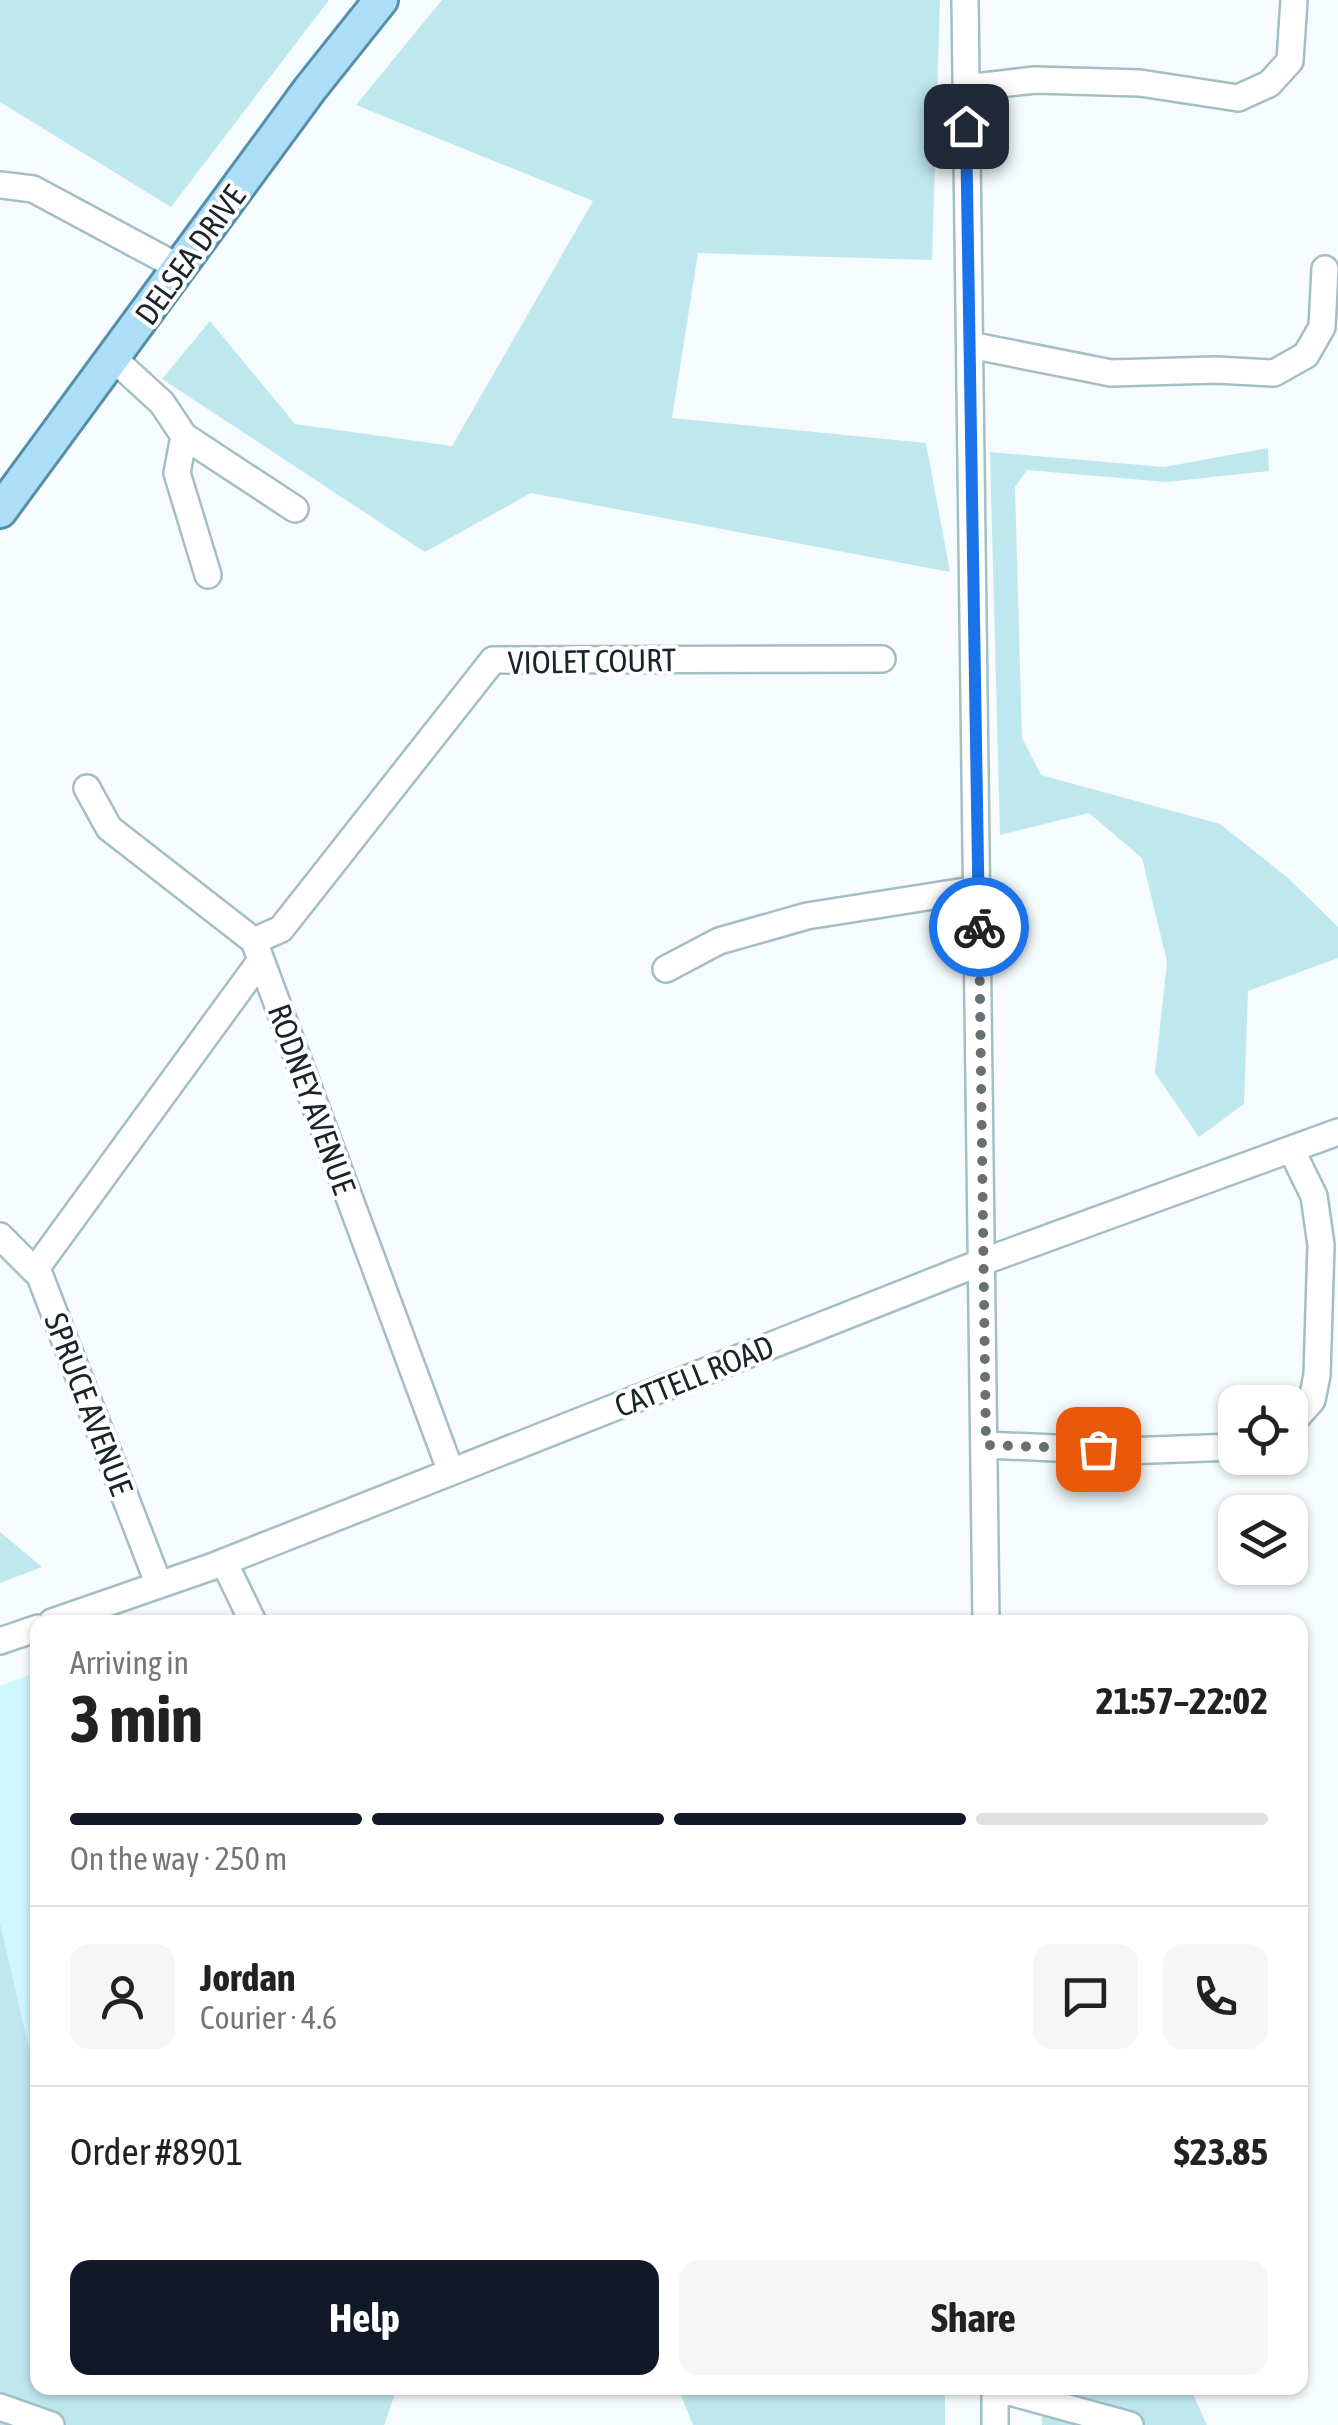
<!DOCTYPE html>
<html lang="en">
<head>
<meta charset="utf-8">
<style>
	body { margin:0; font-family:"Asap Condensed",sans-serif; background:#f6f6f6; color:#222; height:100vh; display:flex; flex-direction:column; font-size:38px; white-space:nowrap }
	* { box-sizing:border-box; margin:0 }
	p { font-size:32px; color:#767676 }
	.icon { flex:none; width:55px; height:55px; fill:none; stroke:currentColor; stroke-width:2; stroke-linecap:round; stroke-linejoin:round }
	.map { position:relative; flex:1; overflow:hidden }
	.panel { position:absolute; left:30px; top:1615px; width:1278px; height:780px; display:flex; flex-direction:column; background:#fff; border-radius:20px; box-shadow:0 2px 8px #0004 }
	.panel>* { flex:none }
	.tools { position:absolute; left:1218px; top:1385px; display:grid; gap:20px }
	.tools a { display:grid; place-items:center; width:90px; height:90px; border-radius:20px; background:#fff; box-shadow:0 2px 8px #0004; font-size:50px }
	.pin { position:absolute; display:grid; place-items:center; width:85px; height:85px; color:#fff; margin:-42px; border-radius:20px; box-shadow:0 5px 15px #0006 }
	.courier { position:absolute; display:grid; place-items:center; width:100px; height:100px; margin:-50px; border:8px solid #1a73e8; border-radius:50%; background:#fff; color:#222; box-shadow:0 2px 12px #0007 }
	.headline em { font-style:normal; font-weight:700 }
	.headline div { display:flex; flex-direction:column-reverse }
	.headline { display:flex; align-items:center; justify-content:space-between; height:170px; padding:0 40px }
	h1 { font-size:65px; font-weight:700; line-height:75px }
	.bar { display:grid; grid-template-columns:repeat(4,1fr); gap:15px 10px; align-content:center; height:120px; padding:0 40px }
	.bar i { height:12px; border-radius:8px; background:#e0e0e0 }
	.bar .current { background:#111827 }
	.bar p { grid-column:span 4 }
	.line { display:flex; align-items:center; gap:25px; padding:0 40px; border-top:2px solid #e0e0e0 }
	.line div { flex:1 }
	.round { display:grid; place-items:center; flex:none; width:105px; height:105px; border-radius:20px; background:#f6f6f6 }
	.button { display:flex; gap:20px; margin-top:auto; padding:20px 40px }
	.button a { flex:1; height:115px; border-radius:20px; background:#111827; color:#fff; font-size:40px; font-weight:700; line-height:115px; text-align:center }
	.button a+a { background:#f6f6f6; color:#222 }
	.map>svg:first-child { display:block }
	.built { fill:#d0f6fe }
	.green { fill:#bfe7ee }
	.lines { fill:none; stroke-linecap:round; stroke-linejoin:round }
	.minor-casing { stroke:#a3bfc4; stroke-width:30 }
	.major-casing { stroke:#548faa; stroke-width:38 }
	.minor { stroke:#fff; stroke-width:25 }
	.major { stroke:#acdef7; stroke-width:32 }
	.done { stroke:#677072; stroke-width:10; stroke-dasharray:0 18 }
	.route { stroke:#1a73e8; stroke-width:12 }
	.labels { text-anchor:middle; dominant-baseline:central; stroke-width:8; stroke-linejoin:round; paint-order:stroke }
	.street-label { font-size:32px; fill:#1a2527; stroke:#fff }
</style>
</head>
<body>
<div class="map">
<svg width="1338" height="2425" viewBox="0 0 1338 2425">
	<rect width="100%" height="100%" fill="#f6fcfd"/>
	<path class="built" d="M37 1672V2082L0 1923V1686Z"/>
	<path class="green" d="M0 0H329L171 207 0 102Z
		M442 0H940L932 260 698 253 672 418 926 443 950 572 531 493 425 552 162 379 210 321 295 424 452 446 593 201 356 105Z
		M1268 448 1269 471 1166 482 1027 470 1015 487 1022 738 1041 775 1220 824 1288 878 1338 927V958L1248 991 1244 1104 1199 1137 1155 1073 1167 962 1142 858 1089 813 1000 835 990 452 1164 467Z
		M0 1532 42 1567 0 1583Z
		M0 1923 37 2082 38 2388H397L384 2425H0Z
		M678 2388H945V2425H693Z
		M1041 2388H1190L1207 2425H1042Z"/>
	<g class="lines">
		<defs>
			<path id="minor" d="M965 0 986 1622
				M966 88 1035 80 1140 83 1238 98 1269 84 1290 61 1294 0
				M0 185 33 189 180 268
				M970 345 1111 373 1216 370 1274 373 1306 355 1322 327 1325 269
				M114 359 162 403 184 436 177 473 208 575
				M184 436 295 509
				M87 788 109 828 254 941 451 1472
				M254 941 281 929 493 660 882 659
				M666 969 719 941 807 916 978 889
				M0 1236 40 1276 159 1585
				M35 1270 261 960
				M1290 1425 1312 1400 1317 1375 1321 1245 1314 1196 1291 1149
				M986 1445 1123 1451 1235 1447
				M224 1562 253 1622
				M52 1622 211 1567 982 1262 1338 1132
				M0 1641 38 1628
				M995 2388 1130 2425
				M995 2388V2425
				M0 2407 51 2425"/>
			<path id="major" d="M0 511 310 89 381 0"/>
		</defs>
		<use href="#minor" class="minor-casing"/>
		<use href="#major" class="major-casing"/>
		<use href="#minor" class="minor"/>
		<use href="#major" class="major"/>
	</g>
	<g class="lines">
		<path class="done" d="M979 927 986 1445 1098 1449"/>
		<path class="route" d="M966 126 979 927"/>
	</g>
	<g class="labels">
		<g class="street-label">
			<text transform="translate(190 255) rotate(-54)">DELSEA DRIVE</text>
			<text transform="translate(592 661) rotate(-1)">VIOLET COURT</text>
			<text transform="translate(312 1099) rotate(70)">RODNEY AVENUE</text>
			<text transform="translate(694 1376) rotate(-22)">CATTELL ROAD</text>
			<text transform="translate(89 1404) rotate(69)">SPRUCE AVENUE</text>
		</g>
	</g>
</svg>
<div class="tools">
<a><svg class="icon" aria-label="locate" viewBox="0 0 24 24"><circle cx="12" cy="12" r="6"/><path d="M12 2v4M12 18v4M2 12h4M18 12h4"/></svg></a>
<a><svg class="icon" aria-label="layers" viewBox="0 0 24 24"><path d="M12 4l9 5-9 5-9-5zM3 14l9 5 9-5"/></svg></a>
</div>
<div class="pin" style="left:1098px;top:1449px;background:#ea580c"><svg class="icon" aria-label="bag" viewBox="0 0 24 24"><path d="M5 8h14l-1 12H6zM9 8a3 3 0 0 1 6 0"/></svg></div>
<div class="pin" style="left:966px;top:126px;background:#1f2937"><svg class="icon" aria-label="home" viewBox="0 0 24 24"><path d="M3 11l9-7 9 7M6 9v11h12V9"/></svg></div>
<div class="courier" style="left:979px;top:927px"><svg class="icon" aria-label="bike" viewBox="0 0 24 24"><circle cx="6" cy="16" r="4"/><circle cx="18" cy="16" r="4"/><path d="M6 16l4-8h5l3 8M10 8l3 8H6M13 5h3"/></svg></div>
<section class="panel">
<div class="headline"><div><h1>3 min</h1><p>Arriving in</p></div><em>21:57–22:02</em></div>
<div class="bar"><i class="current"></i><i class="current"></i><i class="current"></i><i></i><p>On the way · 250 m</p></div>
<div class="line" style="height:180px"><a class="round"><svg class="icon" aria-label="person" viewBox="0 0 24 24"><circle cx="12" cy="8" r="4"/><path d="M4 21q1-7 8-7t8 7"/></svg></a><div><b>Jordan</b><p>Courier · 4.6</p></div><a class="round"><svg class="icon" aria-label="chat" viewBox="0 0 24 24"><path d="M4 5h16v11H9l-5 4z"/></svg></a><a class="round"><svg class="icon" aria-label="phone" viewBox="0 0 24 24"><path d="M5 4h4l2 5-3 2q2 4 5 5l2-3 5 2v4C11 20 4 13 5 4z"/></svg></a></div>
<div class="line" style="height:130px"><div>Order #8901</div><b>$23.85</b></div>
<div class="button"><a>Help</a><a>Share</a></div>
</section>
</div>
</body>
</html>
